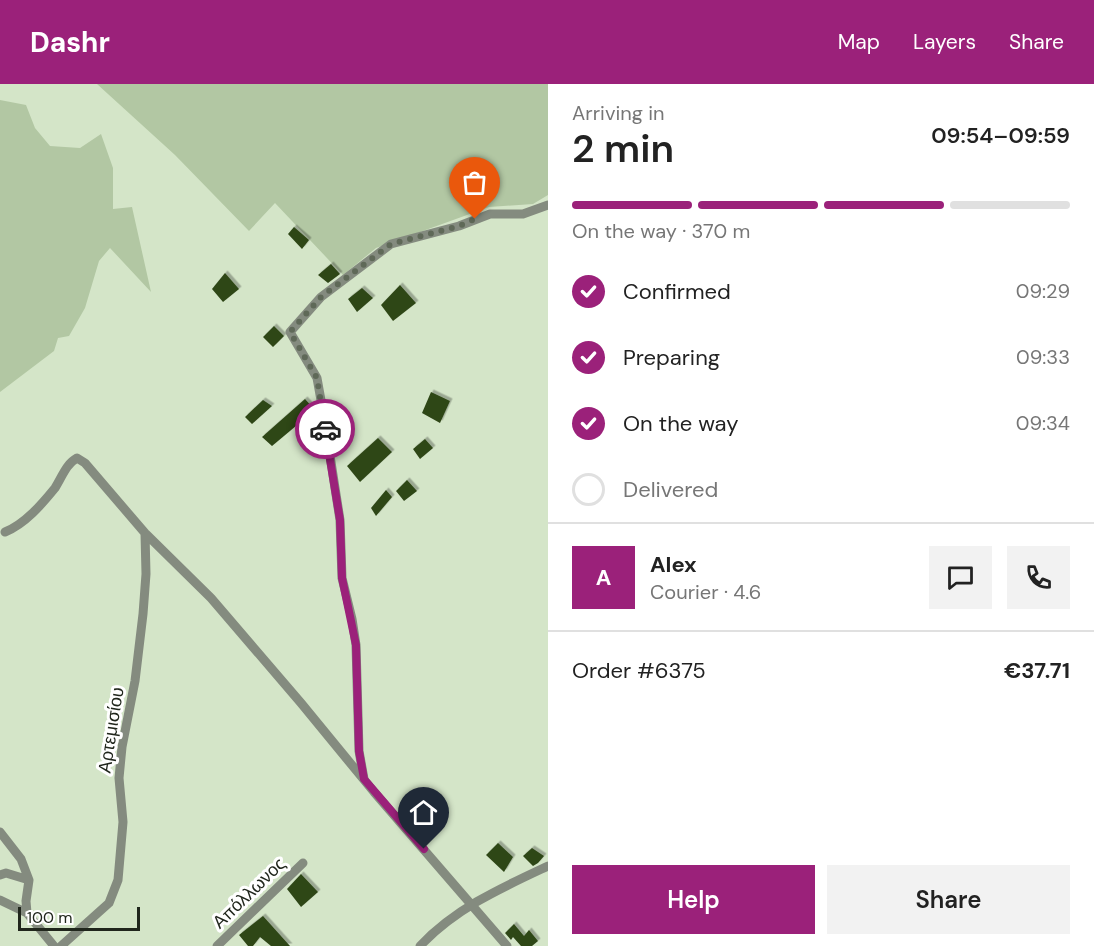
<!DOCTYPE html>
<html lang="en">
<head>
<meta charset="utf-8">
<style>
	body { margin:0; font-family:"DM Sans",sans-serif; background:#f2f2f2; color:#222; height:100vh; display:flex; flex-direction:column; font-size:22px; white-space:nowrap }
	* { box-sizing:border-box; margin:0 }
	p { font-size:20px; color:#767676 }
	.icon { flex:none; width:33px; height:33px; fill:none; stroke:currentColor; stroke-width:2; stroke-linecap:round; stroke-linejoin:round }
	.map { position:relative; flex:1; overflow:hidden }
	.panel { display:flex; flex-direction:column; background:#fff; width:546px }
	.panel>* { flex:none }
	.scale { position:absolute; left:18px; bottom:15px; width:122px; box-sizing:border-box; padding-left:6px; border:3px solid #20261c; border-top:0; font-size:16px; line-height:21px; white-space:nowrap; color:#20261c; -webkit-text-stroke:4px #fff; paint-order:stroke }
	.pin { position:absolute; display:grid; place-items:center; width:51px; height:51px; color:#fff; margin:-62px -26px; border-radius:50% 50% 50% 0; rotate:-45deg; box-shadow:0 0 6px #0007 }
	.pin .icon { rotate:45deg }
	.courier { position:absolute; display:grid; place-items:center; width:60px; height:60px; margin:-30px; border:4px solid #9b217a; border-radius:50%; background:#fff; color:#222; box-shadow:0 2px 8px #0007 }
	.head em { font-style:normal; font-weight:600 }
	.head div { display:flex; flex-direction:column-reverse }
	.head { display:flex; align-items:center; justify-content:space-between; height:102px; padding:0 24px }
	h1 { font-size:39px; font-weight:600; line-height:45px }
	.bar { display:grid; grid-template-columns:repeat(4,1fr); gap:9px 6px; align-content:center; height:72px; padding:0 24px }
	.bar i { height:8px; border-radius:4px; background:#e0e0e0 }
	.bar .active { background:#9b217a }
	.bar p { grid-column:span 4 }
	.line { display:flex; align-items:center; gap:15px; padding:0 24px; border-top:2px solid #e0e0e0 }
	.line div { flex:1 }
	.round { display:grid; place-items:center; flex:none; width:63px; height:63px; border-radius:0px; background:#f2f2f2 }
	ol { padding:0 24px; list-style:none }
	li { display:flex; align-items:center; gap:18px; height:66px }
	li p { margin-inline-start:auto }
	li .icon { padding:6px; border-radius:50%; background:#9b217a; color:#fff; stroke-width:4 }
	li:last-child { color:#767676 }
	li i { width:33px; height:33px; border:3px solid #e0e0e0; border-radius:50% }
	.button { display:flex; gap:12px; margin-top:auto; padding:12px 24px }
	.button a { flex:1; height:69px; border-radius:0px; background:#9b217a; color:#fff; font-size:24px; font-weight:600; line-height:69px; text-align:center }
	.button a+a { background:#f2f2f2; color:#222 }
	header { display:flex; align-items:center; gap:36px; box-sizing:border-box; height:84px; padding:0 30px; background:#9b217a; color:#fff }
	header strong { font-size:28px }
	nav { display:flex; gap:33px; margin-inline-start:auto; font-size:21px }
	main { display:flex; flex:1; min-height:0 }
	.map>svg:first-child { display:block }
	.green { fill:#b2c7a3 }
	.building { fill:#2f4619; filter:url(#shadow) }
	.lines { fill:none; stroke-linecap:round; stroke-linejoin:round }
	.street { stroke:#848b7f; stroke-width:9 }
	.done { stroke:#5f6958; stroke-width:6; stroke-dasharray:0 10.8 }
	.route { stroke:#9b217a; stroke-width:8 }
	.labels { text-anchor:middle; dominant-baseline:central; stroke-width:6; stroke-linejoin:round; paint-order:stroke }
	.street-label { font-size:18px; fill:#20261c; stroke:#fff }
</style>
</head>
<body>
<header>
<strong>Dashr</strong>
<nav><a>Map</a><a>Layers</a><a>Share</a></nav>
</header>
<main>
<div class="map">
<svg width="548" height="862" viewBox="0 0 548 862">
	<defs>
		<filter id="shadow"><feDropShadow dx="2.5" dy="-2.5" stdDeviation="0" flood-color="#0004"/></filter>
	</defs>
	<rect width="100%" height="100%" fill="#d4e5c8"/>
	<path class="green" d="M97 0H548V111L533 120 489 123 376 164 343 191 275 119 249 147 175 71Z
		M0 16 26 21 35 44 50 62 80 64 101 50 113 84V125L132 123 151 208 110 164 99 177 85 224 69 252 58 254 54 267 0 308Z"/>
	<path class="building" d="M294 143 309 156 302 165 288 150Z
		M331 180 340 190 328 199 318 191Z
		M225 189 239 205 223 218 212 205Z
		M400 201 416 219 393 237 381 221Z
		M362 204 373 214 357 228 348 215Z
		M274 242 284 252 273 263 263 253Z
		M431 308 450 317 440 339 422 329Z
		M305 315 315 326 272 362 262 353Z
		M263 316 272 322 252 340 245 333Z
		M378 354 392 368 360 398 347 382Z
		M425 355 433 364 420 375 413 365Z
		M407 396 417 407 404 417 396 407Z
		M386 406 392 413 376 432 371 424Z
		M498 759 513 773 504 788 486 771Z
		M532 764 544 772 538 779 533 782 523 772Z
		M301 790 318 808 301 823 287 805Z
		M263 832 290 862H271L260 853 253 862H248L239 851Z
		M514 840 524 852 529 846 538 857 532 862H521L513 853 511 856 505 849Z"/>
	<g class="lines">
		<path class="street" d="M5 448C25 440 42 420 55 404 62 393 66 380 77 374L85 379 145 449 211 514 301 619 374 708 507 862
			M364 695 359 667 356 561 352 535 342 494 340 436 324 333 317 294 290 248 321 213 391 160 459 142 490 130H523L548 121
			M0 748 21 775 29 796 26 817 27 829 54 862
			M0 791 6 789 29 796
			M0 816 27 829
			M61 862 109 819 118 796 123 738 119 694 122 663 135 597 143 530 146 490 145 449
			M217 862 303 779
			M420 862C456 824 501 804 548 782"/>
	</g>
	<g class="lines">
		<path class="done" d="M325 345 317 294 290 248 321 213 391 160 459 142 475 135"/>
		<path class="route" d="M325 345 340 436 342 494 356 561 359 667 364 695 424 765"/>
	</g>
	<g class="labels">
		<g class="street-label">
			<text transform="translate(111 646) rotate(-81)">Αρτεμισίου</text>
			<text transform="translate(249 809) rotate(-44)">Απόλλωνος</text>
		</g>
	</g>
</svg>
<div class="scale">100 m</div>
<div class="pin" style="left:475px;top:135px;background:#ea580c"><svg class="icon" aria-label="bag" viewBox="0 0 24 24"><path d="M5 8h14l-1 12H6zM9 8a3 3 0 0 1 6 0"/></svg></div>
<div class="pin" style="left:424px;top:765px;background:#1f2937"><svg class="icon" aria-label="home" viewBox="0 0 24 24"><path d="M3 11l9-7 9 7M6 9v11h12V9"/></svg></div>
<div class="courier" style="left:325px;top:345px"><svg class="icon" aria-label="car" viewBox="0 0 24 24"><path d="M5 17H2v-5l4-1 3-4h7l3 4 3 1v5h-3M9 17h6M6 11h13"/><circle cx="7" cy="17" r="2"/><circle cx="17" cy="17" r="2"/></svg></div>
</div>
<section class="panel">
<div class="head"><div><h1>2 min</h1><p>Arriving in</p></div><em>09:54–09:59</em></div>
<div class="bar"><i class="active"></i><i class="active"></i><i class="active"></i><i></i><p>On the way · 370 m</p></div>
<ol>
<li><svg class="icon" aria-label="check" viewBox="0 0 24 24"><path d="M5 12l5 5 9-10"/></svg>Confirmed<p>09:29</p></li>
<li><svg class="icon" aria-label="check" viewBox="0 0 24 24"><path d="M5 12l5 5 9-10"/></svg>Preparing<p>09:33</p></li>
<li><svg class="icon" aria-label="check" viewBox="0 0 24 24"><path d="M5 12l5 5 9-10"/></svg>On the way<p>09:34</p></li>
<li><i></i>Delivered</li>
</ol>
<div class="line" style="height:108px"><b class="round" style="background:#9b217a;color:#fff">A</b><div><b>Alex</b><p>Courier · 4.6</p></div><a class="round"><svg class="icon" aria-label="chat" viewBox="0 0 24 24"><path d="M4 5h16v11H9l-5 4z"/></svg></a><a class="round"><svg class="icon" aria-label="phone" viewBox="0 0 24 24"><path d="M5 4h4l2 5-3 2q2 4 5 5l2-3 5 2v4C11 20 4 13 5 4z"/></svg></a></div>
<div class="line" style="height:78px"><div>Order #6375</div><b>€37.71</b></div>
<div class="button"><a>Help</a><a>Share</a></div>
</section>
</main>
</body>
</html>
